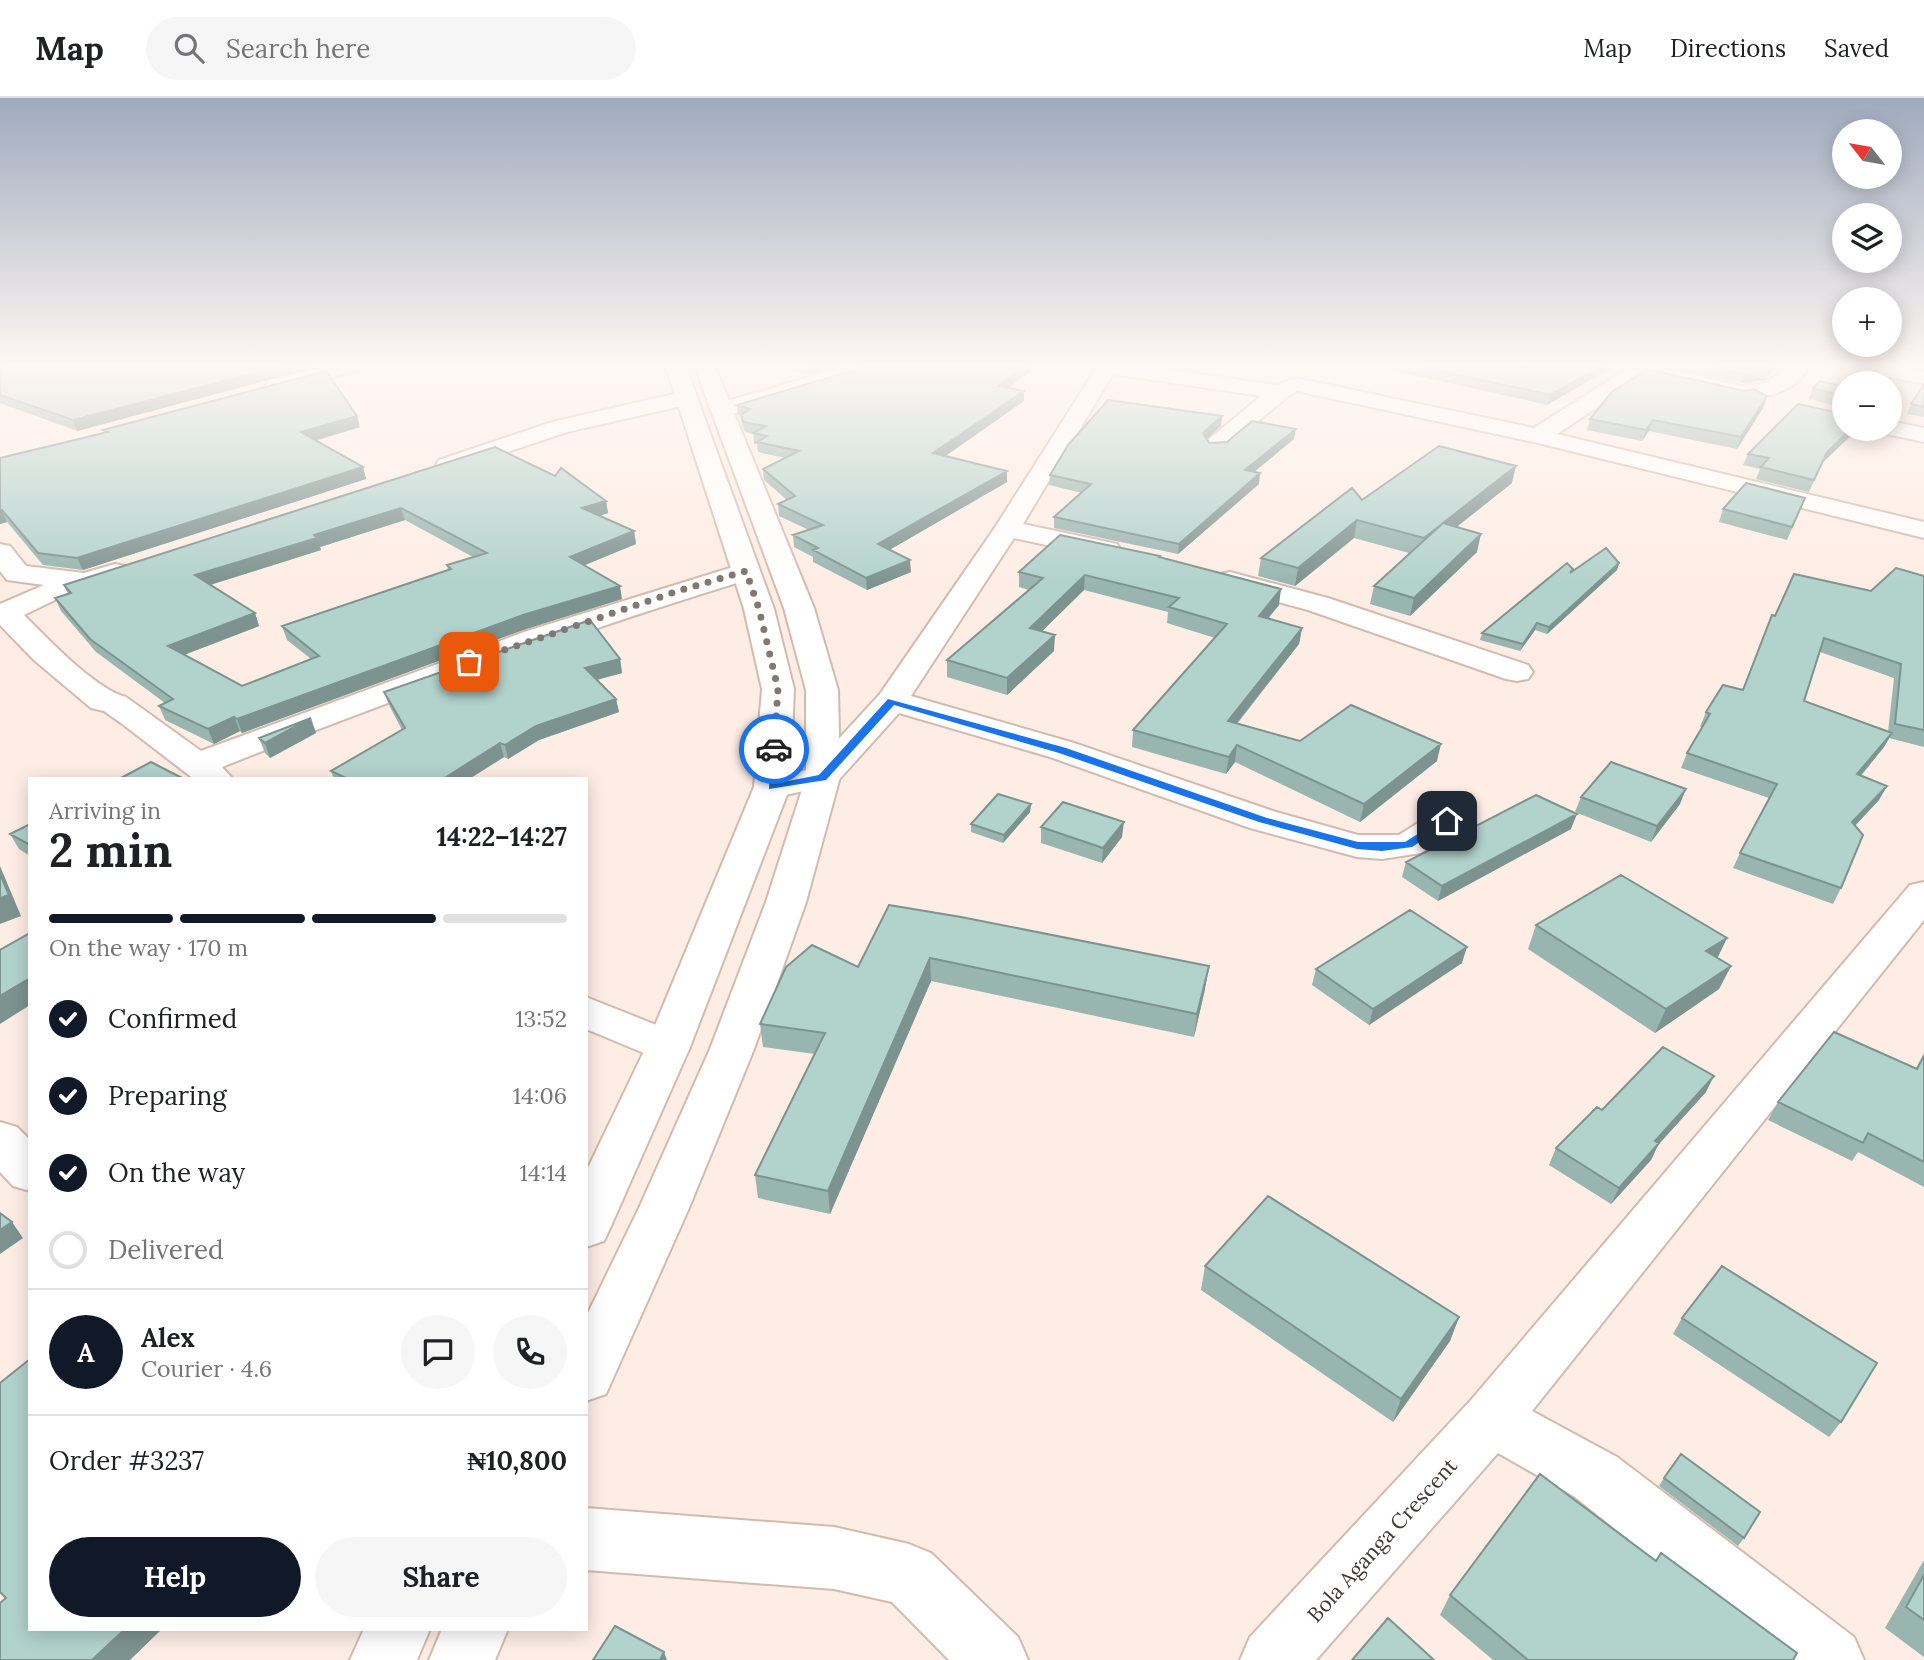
<!DOCTYPE html>
<html lang="en">
<head>
<meta charset="utf-8">
<style>
	body { margin:0; font-family:Lora,serif; background:#f6f6f6; color:#202124; height:100vh; display:flex; flex-direction:column; font-size:26px; white-space:nowrap }
	* { box-sizing:border-box; margin:0 }
	p { font-size:23px; color:#757577 }
	.icon { flex:none; width:38px; height:38px; fill:none; stroke:currentColor; stroke-width:2; stroke-linecap:round; stroke-linejoin:round }
	.map { position:relative; flex:1; overflow:hidden }
	.side { position:absolute; left:28px; top:679px; width:560px; height:854px; display:flex; flex-direction:column; background:#fff; border-radius:0px; box-shadow:0 4px 18px #0003 }
	.side>* { flex:none }
	.needle { width:46px; rotate:301deg }
	.fabs { position:absolute; left:1832px; top:21px; display:grid; gap:14px }
	.fabs a { display:grid; place-items:center; width:70px; height:70px; border-radius:50%; background:#fff; box-shadow:0 4px 18px #0003; font-size:35px }
	.pin { position:absolute; display:grid; place-items:center; width:60px; height:60px; color:#fff; margin:-30px; border-radius:14px; box-shadow:0 4px 10px #0006 }
	.courier { position:absolute; display:grid; place-items:center; width:70px; height:70px; margin:-35px; border:5px solid #1a73e8; border-radius:50%; background:#fff; color:#222; box-shadow:0 2px 9px #0007 }
	.overview em { font-style:normal; font-weight:700 }
	.overview div { display:flex; flex-direction:column-reverse }
	.overview { display:flex; align-items:center; justify-content:space-between; height:119px; padding:0 21px }
	h1 { font-size:46px; font-weight:700; line-height:52px }
	.bar { display:grid; grid-template-columns:repeat(4,1fr); gap:10px 7px; align-content:center; height:84px; padding:0 21px }
	.bar i { height:9px; border-radius:5px; background:#e0e0e0 }
	.bar .current { background:#111827 }
	.bar p { grid-column:span 4 }
	.line { display:flex; align-items:center; gap:18px; padding:0 21px; border-top:2px solid #e0e0e0 }
	.line div { flex:1 }
	.round { display:grid; place-items:center; flex:none; width:74px; height:74px; border-radius:37px; background:#f6f6f6 }
	ol { padding:0 21px; list-style:none }
	li { display:flex; align-items:center; gap:21px; height:77px }
	li p { margin-inline-start:auto }
	li .icon { padding:7px; border-radius:50%; background:#111827; color:#fff; stroke-width:4 }
	li:last-child { color:#757577 }
	li i { width:38px; height:38px; border:4px solid #e0e0e0; border-radius:50% }
	.action { display:flex; gap:14px; margin-top:auto; padding:14px 21px }
	.action a { flex:1; height:80px; border-radius:42px; background:#111827; color:#fff; font-size:28px; font-weight:700; line-height:80px; text-align:center }
	.action a+a { background:#f6f6f6; color:#202124 }
	header { display:flex; align-items:center; gap:42px; box-sizing:border-box; height:98px; padding:0 35px; background:#fff; border-bottom:2px solid #e0e0e0 }
	header strong { font-size:33px }
	nav { display:flex; gap:38px; margin-inline-start:auto; font-size:24px }
	.search { width:490px; height:63px; background:#f6f6f6; display:flex; align-items:center; gap:18px; box-sizing:border-box; padding:0 24px; border-radius:38px; color:#757577; font-size:26px }
	.map>svg:first-child { display:block }
	.lines { fill:none; stroke-linecap:round; stroke-linejoin:round }
	.minor-casing { stroke:#d4baad; stroke-width:4 }
	.primary-casing { stroke:#d4baad; stroke-width:4 }
	.minor { fill:#fff; fill-rule:evenodd }
	.primary { fill:#fff; fill-rule:evenodd }
	.wall { fill:#99b5af; fill-rule:evenodd }
	.shaded-wall { fill:#7d938f }
	.building { fill:#b2d2cc; stroke:#7d938f; stroke-width:2; fill-rule:evenodd }
	.route { fill:#1a73e8 }
	.done { stroke:#847771; stroke-width:7; stroke-dasharray:0 12.6 }
	.labels { text-anchor:middle; dominant-baseline:central; stroke-width:7; stroke-linejoin:round; paint-order:stroke }
	.near-street-label { font-size:21px; fill:#423732; stroke:#fefefe }
</style>
</head>
<body>
<header>
<strong>Map</strong>
<div class="search"><svg class="icon" aria-label="search" viewBox="0 0 24 24"><circle cx="10" cy="10" r="6"/><path d="M15 15l6 6"/></svg>Search here</div>
<nav><a>Map</a><a>Directions</a><a>Saved</a></nav>
</header>
<div class="map">
<svg width="1924" height="1562" viewBox="0 0 1924 1562">
	<rect width="100%" height="100%" fill="#feede5"/>
	<g class="lines">
		<defs>
			<path id="minor" d="M325 269H359L356 273 277 293 269 292 266 287 269 282Z
				M845 269H876L873 273 729 317H713L710 312 713 307Z
				M1097 269H1149L1276 287 1296 280 1534 330 1630 269H1655L1741 288 1767 285 1787 269H1809C1777 324 1692 290 1643 279L1557 336 1924 424V440L1538 345 1297 293 1287 299 1224 352H1208L1204 347 1208 342 1261 298 1113 276 1023 426 1117 446 1121 452 1117 458 1107 460 1014 440 911 598 1074 645 1276 714 1358 737H1399L1434 715 1447 712 1460 715 1465 723 1460 731 1421 755 1382 761 1357 759 1250 730 1050 659 899 615 835 686 772 700 760 696 754 689 760 682 811 671 880 596 994 431Z
				M1858 269H1898L1924 274V286L1861 273Z
				M687 293 695 295 698 300 695 305 567 334 448 374 439 372 436 367 439 362 552 324Z
				M1890 323 1924 330V344L1882 335 1879 331H1890Z
				M0 446 10 448 26 468 84 475 115 466 125 468 129 474 125 480 57 501 24 517C48 541 95 591 126 599L201 653 527 533 746 465 756 467 760 473 756 479C575 534 398 599 222 669L233 681H194L121 625 104 613 91 610 34 562 0 527V506L44 487 7 482 0 473Z
				M1230 474 1328 500 1528 567 1533 574 1528 581 1517 583 1506 581 1308 512 1220 488 1216 482 1220 476Z
				M1924 784V822L1532 1313 1617 1359 1854 1539 1864 1562H1779L1575 1399 1498 1355 1316 1562H1240L1250 1539 1471 1302 1910 787Z
				M586 899 684 938 690 949 684 960 668 965 586 931Z
				M0 1024 17 1029 30 1042V1093L13 1088 0 1074Z
				M586 1410 834 1429 909 1446 931 1455 1018 1539 1028 1562H949L892 1504 834 1491 586 1472Z"/>
			<path id="primary" d="M666 269H686L774 511 794 591 790 689 690 949 611 1128 604 1143 586 1149V1074L646 949 754 689 762 591 744 511Z
				M695 269H715L814 510 838 592 840 679 806 804 754 951 689 1110 606 1296 586 1303V1219L639 1110 710 951 766 804 806 679V592L784 510Z
				M364 1531H430L417 1562H350Z
				M442 1531H508L495 1562H429Z"/>
		</defs>
		<use href="#minor" class="minor-casing"/>
		<use href="#primary" class="primary-casing"/>
		<use href="#minor" class="minor"/>
		<use href="#primary" class="primary"/>
	</g>
	<path class="wall" d="M317 269 77 333 0 305V270Z
		M785 269H837L809 276 793 273Z
		M1377 269H1613L1547 307Z
		M1666 269H1778L1768 277 1767 282 1741 285Z
		M1924 286V319L1907 316 1911 306Z
		M1844 289V310L1809 301 1813 290Z
		M1008 290 1024 293V303L945 358 1007 384 889 452 911 474 867 492 813 464V459L794 449 793 437 809 432 779 418 778 406 787 402 764 382 763 371 785 360 758 354 757 346H754L753 336 745 334 742 327 741 318 738 317 737 307Z
		M1767 298 1763 310 1737 351 1649 333 1642 343 1587 332 1590 321Z
		M1222 318 1221 328 1207 341 1209 345 1294 341 1254 374 1259 386 1178 456 1054 430V419L1082 395 1049 387 1050 377Z
		M360 329 315 342 363 369 366 381 83 472 43 467 7 424 0 426V360L104 334 103 332Z
		M1844 331H1858L1822 365 1809 394 1756 381 1760 371 1743 367 1748 356Z
		M495 349 606 403 608 415 600 418 634 433 636 446 584 467 622 501 526 531 242 635 240 633 214 646 165 622 159 608 165 605 96 554 61 513 55 500 68 496 64 487ZM405 422 473 459 447 467 448 472 282 528 287 542 311 561 242 588 184 557 259 528 255 515 210 487 321 452 320 449Z
		M1512 385 1456 429 1477 454 1410 518 1370 506 1374 488 1409 455 1354 440 1295 488 1258 478 1261 460 1362 402Z
		M1723 411 1800 412 1787 442 1719 424Z
		M1160 460 1279 507 1268 520 1302 530 1299 546 1237 626 1300 643 1437 663 1360 724 1235 664 1226 676 1132 649 1133 632 1215 540 1167 525 1168 514 1084 492 1042 533 1054 553 1007 597 947 579V562L1029 492 1019 489V474Z
		M1619 465 1617 472 1547 536 1535 532 1520 553 1480 542 1482 535 1573 471 1572 473Z
		M1924 478V649L1889 640 1884 649 1861 678 1879 702 1855 728 1841 790 1833 806 1733 770 1740 755 1769 700 1681 670 1687 655 1702 629H1700L1706 614 1742 592 1775 518 1871 493ZM1820 554 1894 580 1888 634 1804 603Z
		M620 561 622 575 597 582 616 601 619 614 539 642 508 661 504 659 469 681H334L331 673 402 632 389 607 384 594Z
		M316 635 270 660 265 655 259 640Z
		M1581 699 1680 706 1651 744 1575 714Z
		M1031 706 1030 714 1003 745 971 734V726Z
		M30 726V758L19 751 10 736Z
		M1041 729 1122 739 1102 765 1041 745Z
		M1571 731 1438 803 1402 779 1406 764Z
		M961 819 1205 891 1194 939 931 883 830 1116 758 1100 755 1077 815 956 763 949 760 926 858 869Z
		M1536 827 1727 840 1717 860 1731 868 1719 891 1655 935 1528 851Z
		M1462 865 1369 927 1312 887 1316 871Z
		M1924 955V1089L1858 1054 1852 1063 1768 1022 1778 1004 1916 970Z
		M1706 994 1658 1047 1651 1062 1611 1106 1549 1067 1556 1050 1602 1012Z
		M1205 1168 1459 1219 1450 1243 1393 1324 1201 1192Z
		M1682 1220 1841 1324 1829 1339 1673 1236Z
		M1664 1380 1744 1440 1738 1448 1659 1388Z
		M1924 1462V1559L1885 1530Z
		M1656 1463 1793 1562H1493L1440 1517 1450 1497Z"/>
	<path class="shaded-wall" d="M278 269H317L77 333 73 322Z
		M809 269H837L809 276Z
		M1023 269H1036L998 298V288Z
		M1599 269H1613L1547 307 1550 297Z
		M1771 269H1778L1768 277 1767 282 1741 285 1745 276Z
		M1024 293V303L934 366 933 355Z
		M1767 298 1763 310 1737 351 1741 339Z
		M357 318 360 329 305 346 301 334Z
		M1222 318 1221 328 1202 345 1203 335Z
		M1653 322 1649 333 1642 343 1646 332Z
		M1296 331 1294 341 1243 383 1245 372Z
		M1851 331H1858L1822 365 1809 394 1827 354Z
		M1516 368 1512 385 1439 443 1443 425Z
		M363 369 366 381 83 472 77 460Z
		M1007 373V384L879 458 878 446Z
		M1260 375 1259 386 1178 456 1179 446Z
		M606 403 608 415 585 422 582 410Z
		M401 410 405 422 320 449 321 452 200 490 195 477 314 437Z
		M2 412 7 424 0 426V413Z
		M1357 422 1354 440 1295 488 1298 470Z
		M634 433 636 446 573 472 570 459Z
		M1481 436 1477 454 1410 518 1414 500Z
		M910 462 911 474 867 492 866 480Z
		M1619 465 1617 472 1547 536 1549 529Z
		M1085 477 1084 492 1029 546 1030 530Z
		M620 488 622 501 526 531 242 635 237 621 523 517Z
		M1281 491 1279 507 1257 534 1259 518Z
		M255 515 259 528 173 561 168 548Z
		M1537 525 1535 532 1520 553 1523 546Z
		M1302 530 1299 546 1225 640 1228 623Z
		M1055 537 1054 553 1007 597V580Z
		M620 561 622 575 588 584 585 570Z
		M616 601 619 614 539 642 508 661 505 647 536 628Z
		M234 619 240 633 214 646 208 631Z
		M311 620 316 635 270 660 265 645Z
		M1892 635 1884 649 1849 691 1857 676Z
		M500 645 504 659 469 681H443Z
		M1441 646 1437 663 1360 724 1364 706Z
		M1237 647 1235 664 1226 676 1229 659Z
		M1887 688 1879 702 1844 739 1852 724Z
		M1686 691 1680 706 1651 744 1657 728Z
		M1031 706 1030 714 1003 745 1004 737Z
		M1577 716 1571 731 1438 803 1442 788Z
		M1124 724 1122 739 1102 765 1103 750Z
		M0 768 21 818 0 826Z
		M1727 840 1716 863 1706 853Z
		M1467 849 1462 865 1369 927 1373 911Z
		M930 860 931 883 830 1116 828 1093Z
		M1209 868 1205 891 1194 939 1197 916Z
		M1731 868 1719 891 1655 935 1666 911Z
		M30 880V907L0 926V898Z
		M1714 978 1706 994 1658 1047 1651 1062 1611 1106 1619 1090 1655 1043Z
		M12 1124 23 1140 0 1156V1132Z
		M1459 1219 1450 1243 1393 1324 1401 1301Z
		M125 1531H162L130 1562H92Z
		M664 1554 667 1562H660Z"/>
	<path class="building" d="M7 269H278L73 322 0 297V270Z
		M864 269H1023L998 288 1024 293 933 355 1007 373 878 446 910 462 866 480 813 452 818 450 793 437 823 427 778 406 795 398 763 371 799 353 757 344 767 338 753 335 766 328 743 324 741 317 750 311 737 307Z
		M1422 269H1599L1550 297Z
		M1713 269H1771L1768 271 1770 272 1745 276Z
		M1647 271 1744 293 1754 291 1767 298 1741 339 1653 322 1646 332 1590 321 1612 294Z
		M326 273 357 318 301 334 363 369 77 460 38 455 2 412 0 413V360L108 334 103 332Z
		M1820 283 1844 289V298L1813 290Z
		M1924 286V309L1911 306Z
		M1108 302 1222 318 1203 335 1209 345 1227 344 1252 323 1296 331 1245 372 1260 375 1179 446 1054 419 1091 386 1050 377 1068 347Z
		M1798 306 1844 316V331H1851L1827 354 1814 382 1761 369 1769 360 1748 356Z
		M1439 348 1516 368 1443 425 1481 436 1414 500 1374 488 1442 426 1424 440 1357 422 1298 470 1261 460 1352 390 1362 402Z
		M495 349 555 378 561 370 606 403 582 410 634 433 570 459 620 488 523 517 237 621 234 619 208 631 159 608 173 601 90 541 55 500 71 495 64 487ZM401 410 487 455 447 467 451 471 282 528 319 558 242 588 168 548 255 515 195 477 317 440 314 437Z
		M1746 385 1805 400 1792 429 1723 411Z
		M1060 437 1160 458 1159 459 1281 491 1259 518 1302 530 1228 623 1300 643 1351 607 1441 646 1364 706 1237 647 1229 659 1133 632 1227 526 1169 509 1179 500 1085 477 1030 530 1055 537 1007 580 947 562 1043 480 1019 474Z
		M1606 450 1619 465 1549 529 1537 525 1523 546 1482 535 1567 465 1573 471 1570 475Z
		M1896 470 1924 478V632L1895 626 1901 566 1824 540 1804 603 1892 635 1857 676 1887 688 1852 724 1863 737 1841 790 1740 755 1777 686 1687 655 1710 616 1706 614 1723 587 1743 592 1772 517 1775 518 1794 476 1871 493Z
		M590 522 620 561 585 570 616 601 536 628 505 647 500 645 443 681H348L331 673 405 630 384 594Z
		M311 620 265 645 259 640Z
		M151 664 184 681H119Z
		M1611 664 1686 691 1657 728 1581 699Z
		M998 696 1031 706 1004 737 971 726Z
		M1536 697 1577 716 1442 788 1406 764Z
		M1063 704 1124 724 1103 750 1041 729Z
		M30 726V747L10 736Z
		M0 776 9 797 0 800Z
		M1621 777 1727 840 1706 853 1731 868 1666 911 1536 827Z
		M889 807 961 819 1209 868 1197 916 930 860 828 1093 755 1077 825 935 760 926 786 869 812 847 858 869Z
		M1410 812 1467 849 1373 911 1316 871Z
		M30 835V880L0 898V852Z
		M1834 934 1917 971 1924 958V1064L1868 1035 1863 1045 1778 1004Z
		M1663 949 1714 978 1655 1043 1659 1045 1619 1090 1556 1050 1597 1009 1602 1012Z
		M1268 1098 1459 1219 1401 1301 1205 1168Z
		M0 1115 12 1124 0 1132Z
		M1722 1168 1877 1265 1841 1324 1682 1220Z
		M30 1261V1531H125L92 1562H0V1505L6 1500 0 1494V1285Z
		M1681 1356 1760 1414 1744 1440 1664 1380Z
		M1540 1376 1656 1463 1661 1455 1797 1555 1793 1562H1528L1450 1497Z
		M1924 1477V1522L1906 1509Z
		M1388 1520 1434 1562H1352Z
		M615 1528 664 1554 660 1562H593Z"/>
	<linearGradient id="sky" x2="0" y2="1"><stop stop-color="#9faabe"/><stop offset="0.55" stop-color="#fff7f3"/><stop offset="1" stop-color="#fff7f3" stop-opacity="0"/></linearGradient>
	<rect width="1924" height="487" fill="url(#sky)"/>
	<path class="route" d="M888 601 1066 650 1267 720 1358 744H1405L1443 720 1452 723 1412 749 1382 753 1357 751 1259 724 1059 655 894 607 826 682 769 691 771 649 779 651 778 685 819 677Z"/>
	<g class="lines">
		<path class="done" d="M469 564 678 493 746 473 759 511 778 591 774 651"/>
	</g>
	<g class="labels">
		<g class="near-street-label">
			<text transform="translate(1382 1442) rotate(-48)">Bola Aganga Crescent</text>
		</g>
	</g>
</svg>
<div class="fabs">
<a><svg class="needle" viewBox="-14 -14 28 28"><path d="M0-13l5 13h-10z" fill="#e53935"/><path d="M0 13l5-13h-10z" fill="#757577"/></svg></a>
<a><svg class="icon" aria-label="layers" viewBox="0 0 24 24"><path d="M12 4l9 5-9 5-9-5zM3 14l9 5 9-5"/></svg></a>
<a>+</a>
<a>−</a>
</div>
<div class="pin" style="left:469px;top:564px;background:#ea580c"><svg class="icon" aria-label="bag" viewBox="0 0 24 24"><path d="M5 8h14l-1 12H6zM9 8a3 3 0 0 1 6 0"/></svg></div>
<div class="pin" style="left:1447px;top:723px;background:#1f2937"><svg class="icon" aria-label="home" viewBox="0 0 24 24"><path d="M3 11l9-7 9 7M6 9v11h12V9"/></svg></div>
<div class="courier" style="left:774px;top:651px"><svg class="icon" aria-label="car" viewBox="0 0 24 24"><path d="M5 17H2v-5l4-1 3-4h7l3 4 3 1v5h-3M9 17h6M6 11h13"/><circle cx="7" cy="17" r="2"/><circle cx="17" cy="17" r="2"/></svg></div>
<section class="side">
<div class="overview"><div><h1>2 min</h1><p>Arriving in</p></div><em>14:22–14:27</em></div>
<div class="bar"><i class="current"></i><i class="current"></i><i class="current"></i><i></i><p>On the way · 170 m</p></div>
<ol>
<li><svg class="icon" aria-label="check" viewBox="0 0 24 24"><path d="M5 12l5 5 9-10"/></svg>Confirmed<p>13:52</p></li>
<li><svg class="icon" aria-label="check" viewBox="0 0 24 24"><path d="M5 12l5 5 9-10"/></svg>Preparing<p>14:06</p></li>
<li><svg class="icon" aria-label="check" viewBox="0 0 24 24"><path d="M5 12l5 5 9-10"/></svg>On the way<p>14:14</p></li>
<li><i></i>Delivered</li>
</ol>
<div class="line" style="height:126px"><b class="round" style="background:#111827;color:#fff">A</b><div><b>Alex</b><p>Courier · 4.6</p></div><a class="round"><svg class="icon" aria-label="chat" viewBox="0 0 24 24"><path d="M4 5h16v11H9l-5 4z"/></svg></a><a class="round"><svg class="icon" aria-label="phone" viewBox="0 0 24 24"><path d="M5 4h4l2 5-3 2q2 4 5 5l2-3 5 2v4C11 20 4 13 5 4z"/></svg></a></div>
<div class="line" style="height:91px"><div>Order #3237</div><b>₦10,800</b></div>
<div class="action"><a>Help</a><a>Share</a></div>
</section>
</div>
</body>
</html>
